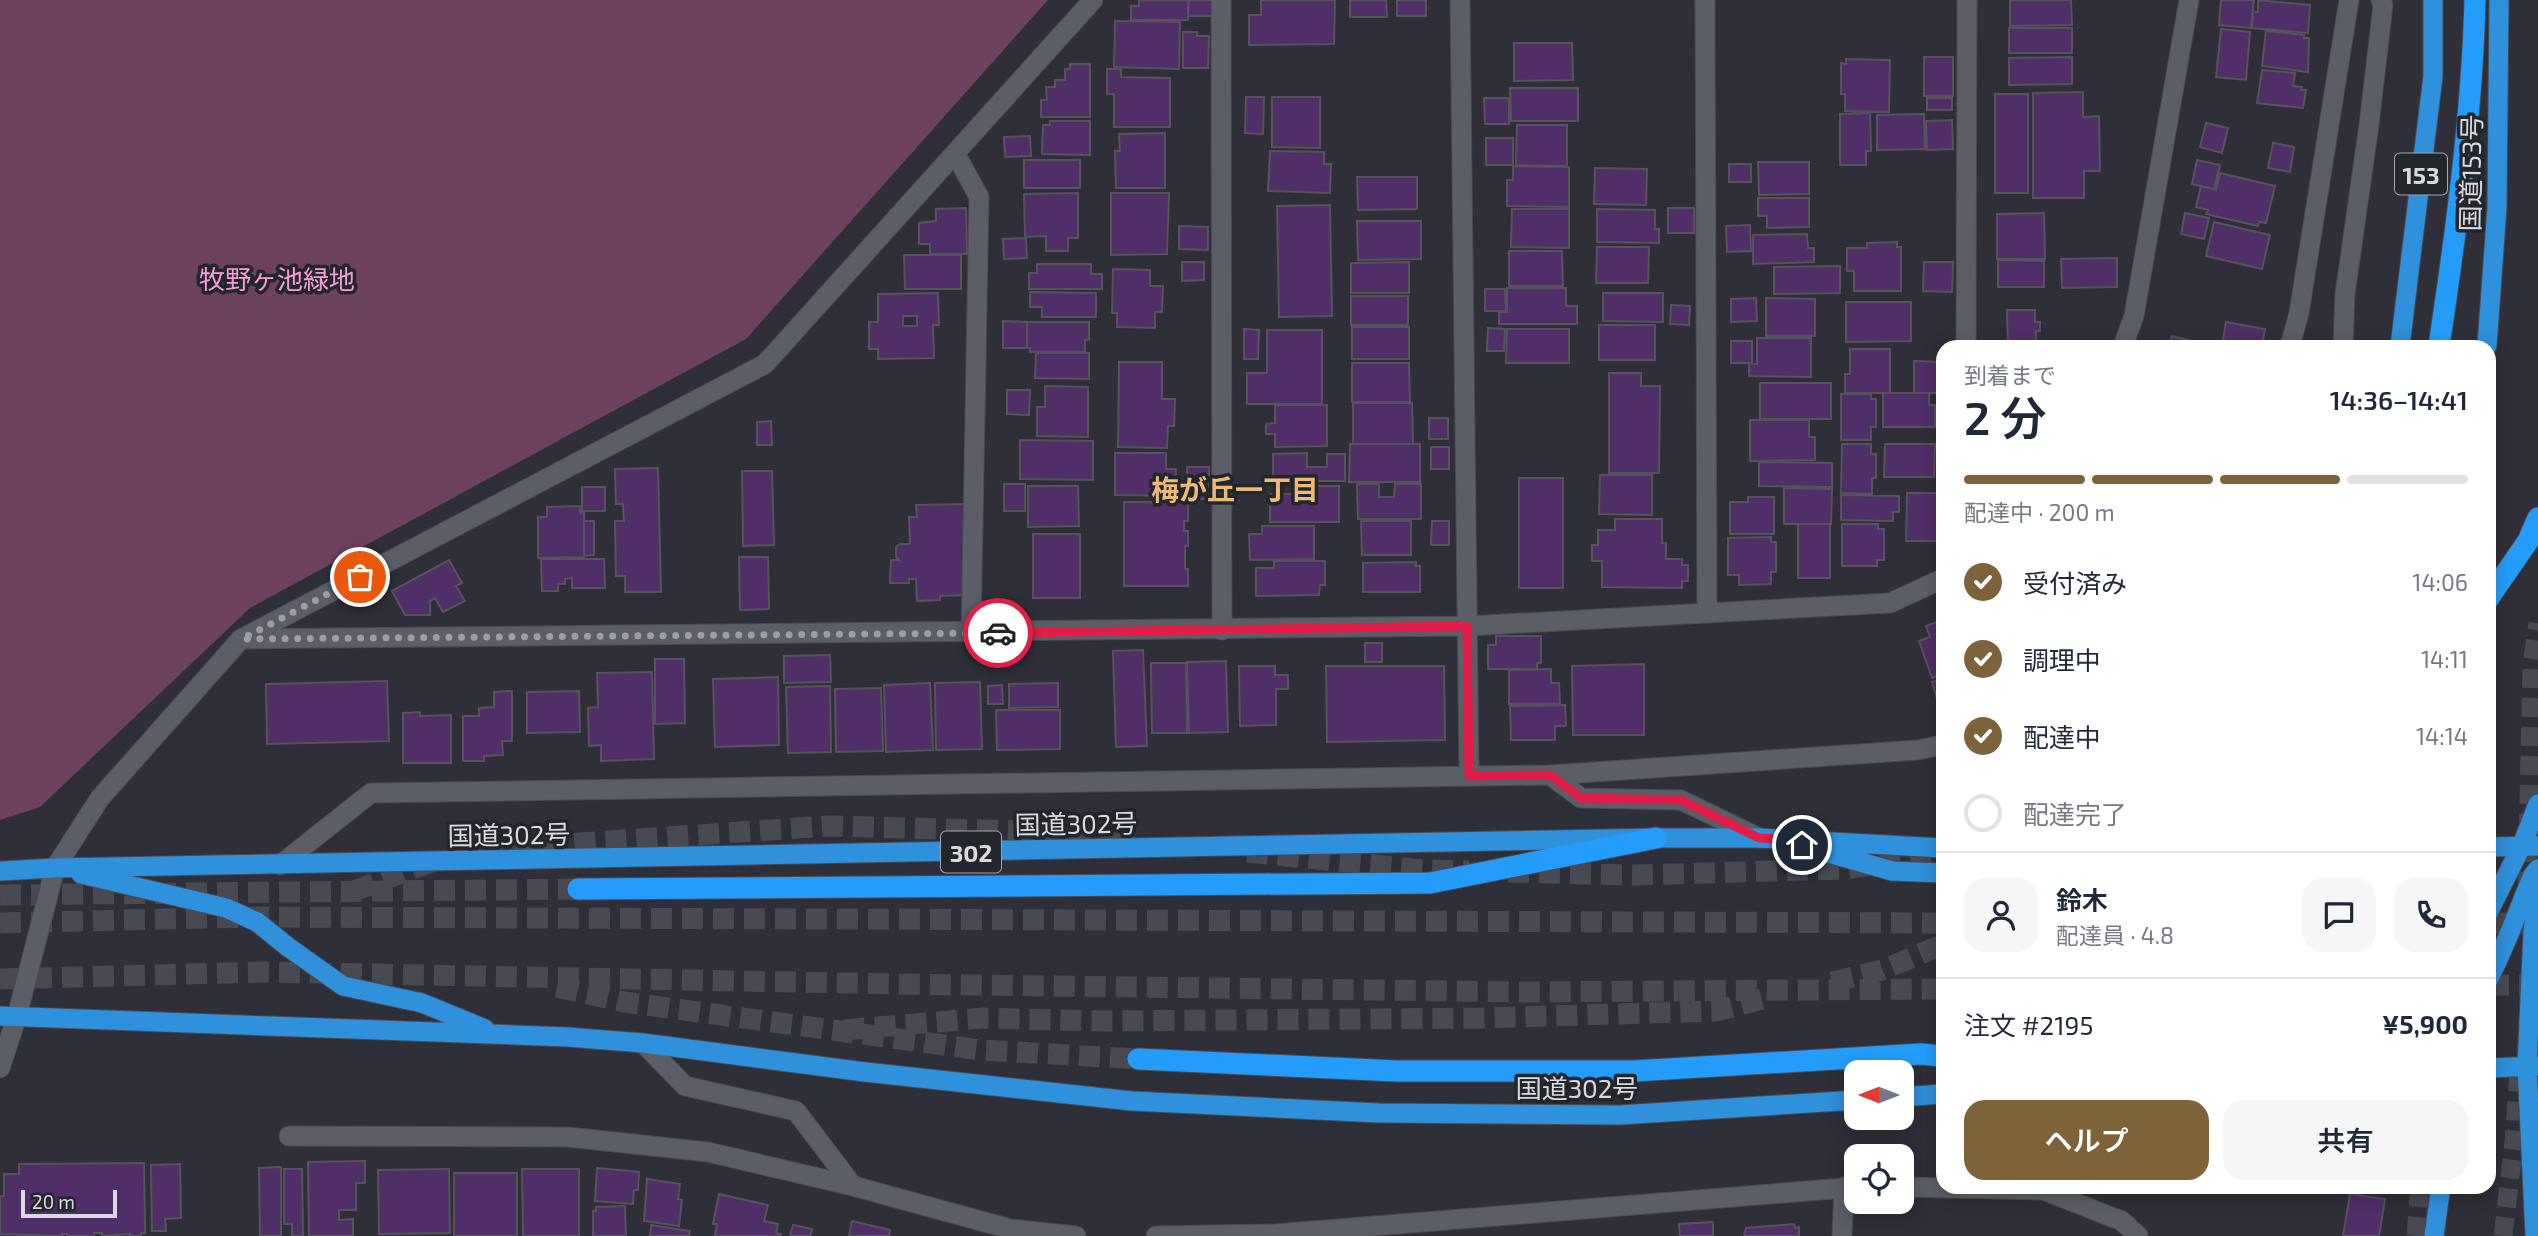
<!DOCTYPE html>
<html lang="ja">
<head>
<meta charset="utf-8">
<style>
	body { margin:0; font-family:"Exo 2","Noto Sans JP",sans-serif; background:#f6f6f7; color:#1f2937; height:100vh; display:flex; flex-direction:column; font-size:26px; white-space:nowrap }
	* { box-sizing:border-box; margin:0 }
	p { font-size:23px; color:#747a83 }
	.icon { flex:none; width:38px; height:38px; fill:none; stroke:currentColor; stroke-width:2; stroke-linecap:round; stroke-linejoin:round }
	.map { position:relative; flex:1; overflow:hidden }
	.details { position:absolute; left:1936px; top:340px; width:560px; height:854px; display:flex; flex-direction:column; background:#fff; border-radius:21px; box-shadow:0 4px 18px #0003 }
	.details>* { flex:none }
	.needle { width:46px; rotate:270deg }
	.tools { position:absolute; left:1844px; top:1060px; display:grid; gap:14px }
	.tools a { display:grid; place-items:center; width:70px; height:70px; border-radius:14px; background:#fff; box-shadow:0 4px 18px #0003; font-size:35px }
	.scale { position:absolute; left:21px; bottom:18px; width:96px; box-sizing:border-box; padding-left:7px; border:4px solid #d9dadf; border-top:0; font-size:19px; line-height:24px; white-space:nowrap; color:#d9dadf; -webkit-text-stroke:5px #24262e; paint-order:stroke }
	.pin { position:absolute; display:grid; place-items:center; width:60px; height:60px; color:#fff; margin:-30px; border:4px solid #fff; border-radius:50%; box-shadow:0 2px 7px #0007 }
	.courier { position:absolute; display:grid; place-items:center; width:70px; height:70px; margin:-35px; border:5px solid #e11d48; border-radius:50%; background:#fff; color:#222; box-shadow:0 2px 9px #0007 }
	.headline em { font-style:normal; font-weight:600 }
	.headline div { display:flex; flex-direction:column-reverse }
	.headline { display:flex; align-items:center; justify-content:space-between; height:119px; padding:0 28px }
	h1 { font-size:46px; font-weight:600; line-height:52px }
	.bar { display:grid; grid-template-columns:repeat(4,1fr); gap:10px 7px; align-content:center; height:84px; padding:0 28px }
	.bar i { height:9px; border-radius:5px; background:#e0e1e3 }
	.bar .active { background:#7d623a }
	.bar p { grid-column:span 4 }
	.line { display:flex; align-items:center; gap:18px; padding:0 28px; border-top:2px solid #e0e1e3 }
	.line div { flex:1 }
	.round { display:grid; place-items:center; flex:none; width:74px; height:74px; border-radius:21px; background:#f6f6f7 }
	ol { padding:0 28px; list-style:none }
	li { display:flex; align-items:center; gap:21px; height:77px }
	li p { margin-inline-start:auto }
	li .icon { padding:7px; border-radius:50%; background:#7d623a; color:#fff; stroke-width:4 }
	li:last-child { color:#747a83 }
	li i { width:38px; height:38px; border:4px solid #e0e1e3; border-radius:50% }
	.cta { display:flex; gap:14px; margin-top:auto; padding:14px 28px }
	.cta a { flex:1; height:80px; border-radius:21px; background:#7d623a; color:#fff; font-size:28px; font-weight:600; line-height:80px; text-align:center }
	.cta a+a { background:#f6f6f7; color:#1f2937 }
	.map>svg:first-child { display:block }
	.green { fill:#6c425e }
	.building { fill:#502e68; stroke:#57525b; stroke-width:2; fill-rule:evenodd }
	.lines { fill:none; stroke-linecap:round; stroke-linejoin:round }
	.trunk-tunnel { stroke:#484951; stroke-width:19; stroke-dasharray:19 10; stroke-linecap:butt }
	.motorway-tunnel { stroke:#484951; stroke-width:21; stroke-dasharray:21 10; stroke-linecap:butt }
	.minor-casing { stroke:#494a51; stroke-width:21 }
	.tertiary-casing { stroke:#494a51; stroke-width:21 }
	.trunk-casing { stroke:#494a51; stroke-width:21 }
	.motorway-casing { stroke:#494a51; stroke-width:23 }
	.minor { stroke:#5c5e67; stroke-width:19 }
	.tertiary { stroke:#5c5e67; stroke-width:19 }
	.trunk { stroke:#2f90dc; stroke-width:19 }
	.motorway { stroke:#249dfa; stroke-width:21 }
	.done { stroke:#9d9ea5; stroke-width:7; stroke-dasharray:0 12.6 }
	.route { stroke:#e11d48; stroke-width:9 }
	.labels { text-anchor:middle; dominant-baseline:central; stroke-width:7; stroke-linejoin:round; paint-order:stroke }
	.shield { fill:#24262e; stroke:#a3a4aa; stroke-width:2 }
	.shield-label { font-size:24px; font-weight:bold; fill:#d9dadf }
	.street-label { font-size:26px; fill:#d9dadf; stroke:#24262e }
	.park-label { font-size:26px; fill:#f79bd8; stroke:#24262e }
	.neighbourhood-label { font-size:28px; font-weight:bold; fill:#ebb978; stroke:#24262e }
</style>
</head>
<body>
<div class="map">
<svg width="2538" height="1236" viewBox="0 0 2538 1236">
	<rect width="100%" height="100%" fill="#2e2f38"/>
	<path class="green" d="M0 0H1048L746 339 250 608 40 807 0 820Z"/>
	<path class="building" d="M1139 0H1188V20H1131V6H1139Z
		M1189 0H1212V16H1188Z
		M1261 0H1335L1334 44 1249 45V15H1261Z
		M1350 0H1386L1387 17H1350Z
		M1397 0H1426V16H1397Z
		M2010 0H2071L2072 25 2010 26Z
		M2221 0H2254L2251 28 2219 25Z
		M2258 0 2310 5 2308 33 2252 28 2253 11 2258 12Z
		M1115 21 1180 22 1179 69 1114 67Z
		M2009 28H2072V53H2009Z
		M2221 29 2250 32 2246 80 2216 77Z
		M2266 31 2304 35V38H2309L2308 72 2262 66Z
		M1183 32H1197V36H1209L1208 68H1183Z
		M1514 43H1572L1573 80 1514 81Z
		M1924 57H1953V96H1924Z
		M2072 57V84L2009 85V58Z
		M1846 59 1890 60 1889 112 1845 111V94H1841V63L1846 64Z
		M1070 64H1090V117H1041V100H1047L1046 87H1055V80H1065V69H1070Z
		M1107 69H1121V77L1170 78V127H1114V94H1107Z
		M2262 70 2295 73 2293 86 2302 87 2301 90H2306L2303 108 2257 103Z
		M1510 88H1578V121H1511Z
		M2083 92V117L2099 116 2100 171H2084V198H2033V93Z
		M1995 94H2028V193H1995Z
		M1246 97H1264L1263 134 1245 133Z
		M1272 97H1320V148L1272 147Z
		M1484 98H1509V124H1485Z
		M1927 98H1952V110H1927Z
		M1870 113 1871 151H1866V165H1840V114Z
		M1924 114 1925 149 1877 150V115Z
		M1952 120 1953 149 1927 150 1926 121Z
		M1050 121H1090V155L1042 154 1043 125H1050Z
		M2206 123 2228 128 2222 153 2200 147Z
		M1517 125H1567V166L1516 165Z
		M1165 133V188H1116L1115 151H1120L1119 134Z
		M1030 136 1031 156 1005 157 1004 137Z
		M1486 138H1513V165H1486Z
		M2273 143 2294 147 2290 172 2268 168Z
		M1270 151 1324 152V164H1331L1330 193 1268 191Z
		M1024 160H1080V188H1024Z
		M2197 160 2220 165 2214 189 2192 184Z
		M1758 162H1809V194L1759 195Z
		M1729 164H1751V182H1729Z
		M1513 166 1569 167V207L1507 206V180H1513Z
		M1595 168 1647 169 1646 205 1594 204Z
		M2220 173 2275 186 2266 223 2259 222 2258 226 2206 214 2208 210 2196 207 2201 186 2216 190Z
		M1357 177H1417V209L1358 210Z
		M1078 193V238H1068V251H1046V236L1025 237 1024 194Z
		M1111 193H1169L1167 254 1111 255Z
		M1758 198H1809V227L1767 228V216H1758Z
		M1330 205 1332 316 1279 317 1277 206Z
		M966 208 967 254H930V244H919V223L936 221V209Z
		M1668 208H1694V233H1668Z
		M1512 209H1569V248L1511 247Z
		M1597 209 1655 210V229H1659V243L1597 242Z
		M2044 213 2045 259H1997V214Z
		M2185 213 2209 218 2204 239 2181 234Z
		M1357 221H1421V259L1358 260Z
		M2214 222 2270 235 2262 269 2206 256Z
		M1750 225 1751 251 1727 252 1726 226Z
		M1179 226 1208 227V250L1179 249Z
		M1807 234 1808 248H1814V262L1753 264V235Z
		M1026 238 1027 258 1004 259 1003 239Z
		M1897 242V247H1901V291H1854V271H1847V248H1867V243Z
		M1597 247H1649L1648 283H1596Z
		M1509 251H1562L1563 286H1509Z
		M904 255H961V289H905Z
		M2117 258V287L2062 288 2061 259Z
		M1998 260 2044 261V287H1998Z
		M1182 262H1204V280L1182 281Z
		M1409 262V293H1351V263Z
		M1924 262H1953L1952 292 1923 291Z
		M1037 264H1091V274H1102V289H1029V273H1037Z
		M1840 266V293L1774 294V267Z
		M1113 269 1150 270V286H1163L1162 312H1155V328L1117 327V313H1112Z
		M1507 288H1566V306H1577V324H1499V312H1507Z
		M1485 289H1505L1506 311H1485Z
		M1030 292 1096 293V317H1042V307H1030Z
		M938 293 939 325H933L934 358 878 359V349H869V322H878V294ZM903 316H917V326H903Z
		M1603 293H1663V322L1603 321Z
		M1351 296H1408V325H1351Z
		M1756 298 1757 321 1731 322V299Z
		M1766 298 1815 299V336H1766Z
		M1846 302H1911V341L1846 342Z
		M1671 305 1690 306 1689 325 1670 324Z
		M2007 310H2035V322H2040V331H2036V345H2008Z
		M1003 321 1027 322V348H1003Z
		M1027 322H1089V340H1085V352H1030V348H1027Z
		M2226 322 2265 329 2262 346H2222Z
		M1599 325H1655V360H1599Z
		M1352 327H1409V359H1352Z
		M1488 328 1505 329 1504 351H1487Z
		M1244 329 1259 330 1258 359H1244Z
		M1507 329H1569V363H1506Z
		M1267 330H1322V404H1247V373H1267Z
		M2172 336 2192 341 2191 346H2169Z
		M1757 338H1811V377L1749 376V363L1757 364Z
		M1731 341H1752V363H1731Z
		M1850 349H1890V393H1845V374H1850Z
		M1036 353H1089V379L1035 378Z
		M1914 361 1942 362V393H1914Z
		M1119 362H1162V399H1175L1174 426H1168L1167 448 1118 447Z
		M1352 363H1409L1410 402H1352Z
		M1609 373H1641V386H1660L1659 473H1609Z
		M1760 383H1831V419H1760Z
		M1045 386 1088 387V437L1037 436V407H1045Z
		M1007 390H1030L1029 415 1007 414Z
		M1883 393H1929V405H1935V427H1883Z
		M1841 394H1871V399H1876V427H1871V440H1841Z
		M1353 403H1412L1413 444H1353Z
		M1275 405H1327V446L1275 447V434H1266V424L1275 423Z
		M1429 418H1448V439H1429Z
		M1750 420H1809V437H1815V460L1750 461Z
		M771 421 772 445H757V422Z
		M1020 440 1093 441V480L1020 479Z
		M1350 444H1420V482H1349Z
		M1842 444H1871V454H1876V478H1872V494L1841 493Z
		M1885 444H1935L1934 477H1884Z
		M1431 447H1449V469H1431Z
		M1115 453H1166V469H1176L1175 496 1115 495Z
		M1307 453V467H1327V454H1345V481H1273V454Z
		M1759 462 1832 463V487L1759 486Z
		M1187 467H1209V499H1187Z
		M658 468 661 592H625V576H616L615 521H624L623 504H616L615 469Z
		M742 471H772L774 545 743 546Z
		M1600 475H1652V515L1599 514Z
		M1519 478H1563V588H1519Z
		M1004 484H1025V511H1004Z
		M1357 484H1379V497H1394L1395 484H1421V519H1358Z
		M1028 486H1078L1079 526 1028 527Z
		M1296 486H1339V522H1270V494H1296Z
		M582 487H605V511H582Z
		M1784 488 1832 489 1831 524H1784Z
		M1907 493H1942V541H1906Z
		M1841 495 1899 496V512H1893V521L1841 520Z
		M1748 497H1774V534H1730V502H1748Z
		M1124 502H1188V521H1184V531H1188V546H1185V569H1188V586H1124Z
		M964 504 967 595 940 596V600L917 601 916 579H909V583H890L891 560H899L896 557V547L900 544H910L909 517H917L916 505Z
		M580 506V513H584V557L538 558V517H547V507Z
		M1615 519H1662V543H1666V559H1682V565H1688V581H1682V588L1602 587V561H1592V545H1598V530H1615Z
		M584 521H594V555L584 556Z
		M1361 521H1411V555H1362Z
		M1432 521H1449V545H1431Z
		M1798 524H1830V578H1798Z
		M1842 524H1878V529H1884V560H1877V566H1842Z
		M1262 526H1314V559L1250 560 1249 534H1262Z
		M1033 534H1080V598H1033Z
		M1771 537V542H1776V572H1771V584L1739 585V575H1728V538Z
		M739 557H768L769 609 740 610Z
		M541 559H604L605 588H572V578L565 579V584H558V591H542Z
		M449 560 462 583 456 586 465 601 443 612 435 598 430 601V615H405L392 591Z
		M1274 561H1325V585H1320L1319 595 1256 596V568H1274Z
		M1416 562V566H1420V592H1363V563Z
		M1942 620V674L1932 678 1919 641 1930 637 1926 626Z
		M1496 636H1541V663H1537V669H1488V645H1496Z
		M1365 643H1382V662H1365Z
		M1143 650 1147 746 1116 747 1113 651Z
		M830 655 831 682 784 683V656Z
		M655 659H684L685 723 655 724Z
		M1226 661 1228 732 1189 733 1187 662Z
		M1151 663H1186L1187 733H1152Z
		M1644 664V735H1573L1572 666Z
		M1239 666H1275V675H1288V689H1276V725L1240 726Z
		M1326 666H1444L1445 740 1327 742Z
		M1551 669V683H1559L1560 704H1509V670Z
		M652 672 654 759 601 761V745L589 746 588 708 598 707 597 673Z
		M778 677 779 745 715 747 713 679Z
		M1942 679V715L1932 682Z
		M387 681 389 741 267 744 266 684Z
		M980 682 982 749 936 750 935 683Z
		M930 683 933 750 886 752 884 685Z
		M1058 683V707L1009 708V684Z
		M1002 685 1003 704H988V686Z
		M830 686 831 752 788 753 786 687Z
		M881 688 883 751 836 752 835 689Z
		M512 691V741H502L503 755 484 756V761H463V716H479V708L494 707V692Z
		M579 691 580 732 527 733V692Z
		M1565 705 1566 726H1555V740H1511L1510 706Z
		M996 710H1060V749L997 750Z
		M420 712V716L451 715V763H403V713Z
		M365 1161V1183H356V1210H339V1220L353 1219V1236H309L308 1162Z
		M144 1163 145 1233H141V1236H130V1234L102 1236V1233H94V1236H67V1234H62V1236L0 1234V1196H4V1174H19V1164Z
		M180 1164 181 1218 165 1219 166 1231H152L151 1165Z
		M281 1167V1236H260L259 1168Z
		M597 1168 639 1172 638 1190H634L633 1204 595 1201Z
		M284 1169H302L303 1236H292V1224H284Z
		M449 1169 450 1233 379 1234 378 1170Z
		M522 1169H579V1236H523Z
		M454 1173H517V1236H454Z
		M647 1179 680 1184 678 1199 682 1200 679 1226 644 1221Z
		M719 1194 768 1205 764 1221 778 1224 776 1233 781 1234 780 1236H715L717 1224H713Z
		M2350 1194 2385 1199 2379 1236H2343Z
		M625 1206 626 1236H593V1211H596V1207Z
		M852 1221 890 1230 889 1236H849Z
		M1713 1222V1236H1680L1679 1224Z
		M1794 1224 1795 1228 1799 1227V1236H1744L1746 1228Z
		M651 1225 690 1231 689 1236H650Z
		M793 1225 812 1229 810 1236H790Z"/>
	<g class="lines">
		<path class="trunk-tunnel" d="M2527 891 2532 665 2538 623
			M2416 1236 2420 1186
			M2503 1236 2514 1142 2520 1058"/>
		<path class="motorway-tunnel" d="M1247 852 1425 870 1469 871
			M482 853 579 843 828 826 1029 831 1134 841
			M1508 872 1637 875 1844 869 1942 854
			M354 891 434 861
			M0 895 578 889
			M0 923 254 917 1942 923
			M2488 923H2532
			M0 979 264 972 896 984 1526 992 1942 989
			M1832 982 1882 970 1942 945
			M2488 985H2538
			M557 987 624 1002 981 1050 1138 1059
			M844 1030 983 1018 1102 1021 1483 1018 1716 1011 1763 999"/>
		<defs>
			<path id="minor" d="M1221 0 1222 630
				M1460 0 1469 776
				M1705 0 1707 613
				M955 153 979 197 971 633
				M1966 346 1967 0
				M2123 346 2134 316 2189 0
				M2290 346 2299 313 2349 0
				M2343 346 2345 294 2369 125 2383 5 2381 0
				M241 639 1467 626 1890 603 1942 579
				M1550 775 1581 798 1681 800 1759 838
				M280 865 371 793 1550 775 1918 750 1942 745
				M643 1043 685 1086 796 1111 853 1186
				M289 1136 568 1137 708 1152 853 1186 1010 1229 1076 1236
				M1902 1187 2043 1190 2122 1221 2138 1236
				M1156 1236 1275 1234 1857 1187
				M1842 1236 1844 1187"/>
			<path id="tertiary" d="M0 1068 17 1016 55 868 100 798 241 639 765 364 1093 0"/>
			<path id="trunk" d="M2400 346 2433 76V0
				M2487 346 2497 207 2499 0
				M2488 847 2538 846
				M1818 850 1892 871 1942 873
				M0 871 55 868 1656 838H1759L1942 848
				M81 874 226 908 257 922 288 947 343 986 422 1003 485 1029
				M2488 913 2522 845 2538 804
				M2488 980C2506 946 2518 910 2533 875L2538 869
				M0 1016 568 1037 643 1043 865 1072 1132 1101 1379 1113 1620 1115 1857 1100
				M2488 1068 2538 1066
				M1902 1097 1942 1094
				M2434 1236 2441 1186
				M2535 1236 2527 1066 2533 932 2538 892"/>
			<path id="motorway" d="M2439 346C2456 232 2472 116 2475 0
				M2488 599 2528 541 2538 518
				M578 889 1430 883 1656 838
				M1138 1059 1397 1071H1634L1921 1054 1942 1056"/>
		</defs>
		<use href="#minor" class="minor-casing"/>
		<use href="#tertiary" class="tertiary-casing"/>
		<use href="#trunk" class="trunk-casing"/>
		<use href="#motorway" class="motorway-casing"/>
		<use href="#minor" class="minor"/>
		<use href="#tertiary" class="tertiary"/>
		<use href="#trunk" class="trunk"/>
		<use href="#motorway" class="motorway"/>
	</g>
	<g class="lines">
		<path class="done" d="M360 577 242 639 998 633"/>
		<path class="route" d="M998 633 1467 626 1469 776 1550 775 1581 798 1681 800 1759 838 1780 839 1802 845"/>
	</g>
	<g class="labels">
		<g class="shield">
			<rect x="2395" y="153.5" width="52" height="41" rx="5"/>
			<rect x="941" y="831.5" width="60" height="41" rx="5"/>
		</g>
		<g class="shield-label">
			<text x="2421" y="174">153</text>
			<text x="971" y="852">302</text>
		</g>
		<g class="street-label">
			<text transform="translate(2470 173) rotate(-89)">国道153号</text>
			<text transform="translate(1076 823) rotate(-1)">国道302号</text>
			<text transform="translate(509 834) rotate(-1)">国道302号</text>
			<text x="1577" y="1087">国道302号</text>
		</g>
		<g class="park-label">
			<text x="277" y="278">牧野ヶ池緑地</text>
		</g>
		<g class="neighbourhood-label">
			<text x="1235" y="489">梅が丘一丁目</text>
		</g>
	</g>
</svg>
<div class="tools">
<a><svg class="needle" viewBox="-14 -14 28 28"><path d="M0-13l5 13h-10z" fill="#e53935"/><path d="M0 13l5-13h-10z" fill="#747a83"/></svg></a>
<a><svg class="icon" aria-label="locate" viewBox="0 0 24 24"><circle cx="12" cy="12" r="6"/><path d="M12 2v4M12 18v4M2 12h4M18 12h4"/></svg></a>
</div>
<div class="scale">20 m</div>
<div class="pin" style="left:360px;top:577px;background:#ea580c"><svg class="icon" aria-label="bag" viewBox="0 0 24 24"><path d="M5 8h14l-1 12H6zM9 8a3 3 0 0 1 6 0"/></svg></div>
<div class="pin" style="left:1802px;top:845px;background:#1f2937"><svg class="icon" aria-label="home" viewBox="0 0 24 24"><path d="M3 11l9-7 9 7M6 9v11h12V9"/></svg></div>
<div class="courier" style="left:998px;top:633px"><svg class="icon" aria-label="car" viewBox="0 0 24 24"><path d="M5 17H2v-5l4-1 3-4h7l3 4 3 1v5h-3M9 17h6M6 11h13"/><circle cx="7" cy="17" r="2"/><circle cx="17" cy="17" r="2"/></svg></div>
<section class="details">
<div class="headline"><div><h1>2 分</h1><p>到着まで</p></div><em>14:36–14:41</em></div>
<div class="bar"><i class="active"></i><i class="active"></i><i class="active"></i><i></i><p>配達中 · 200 m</p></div>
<ol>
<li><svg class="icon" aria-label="check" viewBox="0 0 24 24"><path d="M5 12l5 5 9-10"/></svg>受付済み<p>14:06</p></li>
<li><svg class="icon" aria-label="check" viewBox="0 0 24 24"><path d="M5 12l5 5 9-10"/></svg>調理中<p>14:11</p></li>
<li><svg class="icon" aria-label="check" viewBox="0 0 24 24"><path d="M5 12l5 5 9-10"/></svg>配達中<p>14:14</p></li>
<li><i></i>配達完了</li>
</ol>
<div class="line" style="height:126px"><a class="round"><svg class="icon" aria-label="person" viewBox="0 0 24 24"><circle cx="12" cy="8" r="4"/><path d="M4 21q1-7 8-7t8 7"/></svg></a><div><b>鈴木</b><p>配達員 · 4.8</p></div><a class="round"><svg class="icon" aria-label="chat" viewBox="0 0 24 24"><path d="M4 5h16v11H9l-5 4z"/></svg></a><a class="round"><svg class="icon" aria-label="phone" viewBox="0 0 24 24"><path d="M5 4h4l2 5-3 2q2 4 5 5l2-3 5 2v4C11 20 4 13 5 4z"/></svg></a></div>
<div class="line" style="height:91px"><div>注文 #2195</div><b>¥5,900</b></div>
<div class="cta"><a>ヘルプ</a><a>共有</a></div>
</section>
</div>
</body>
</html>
